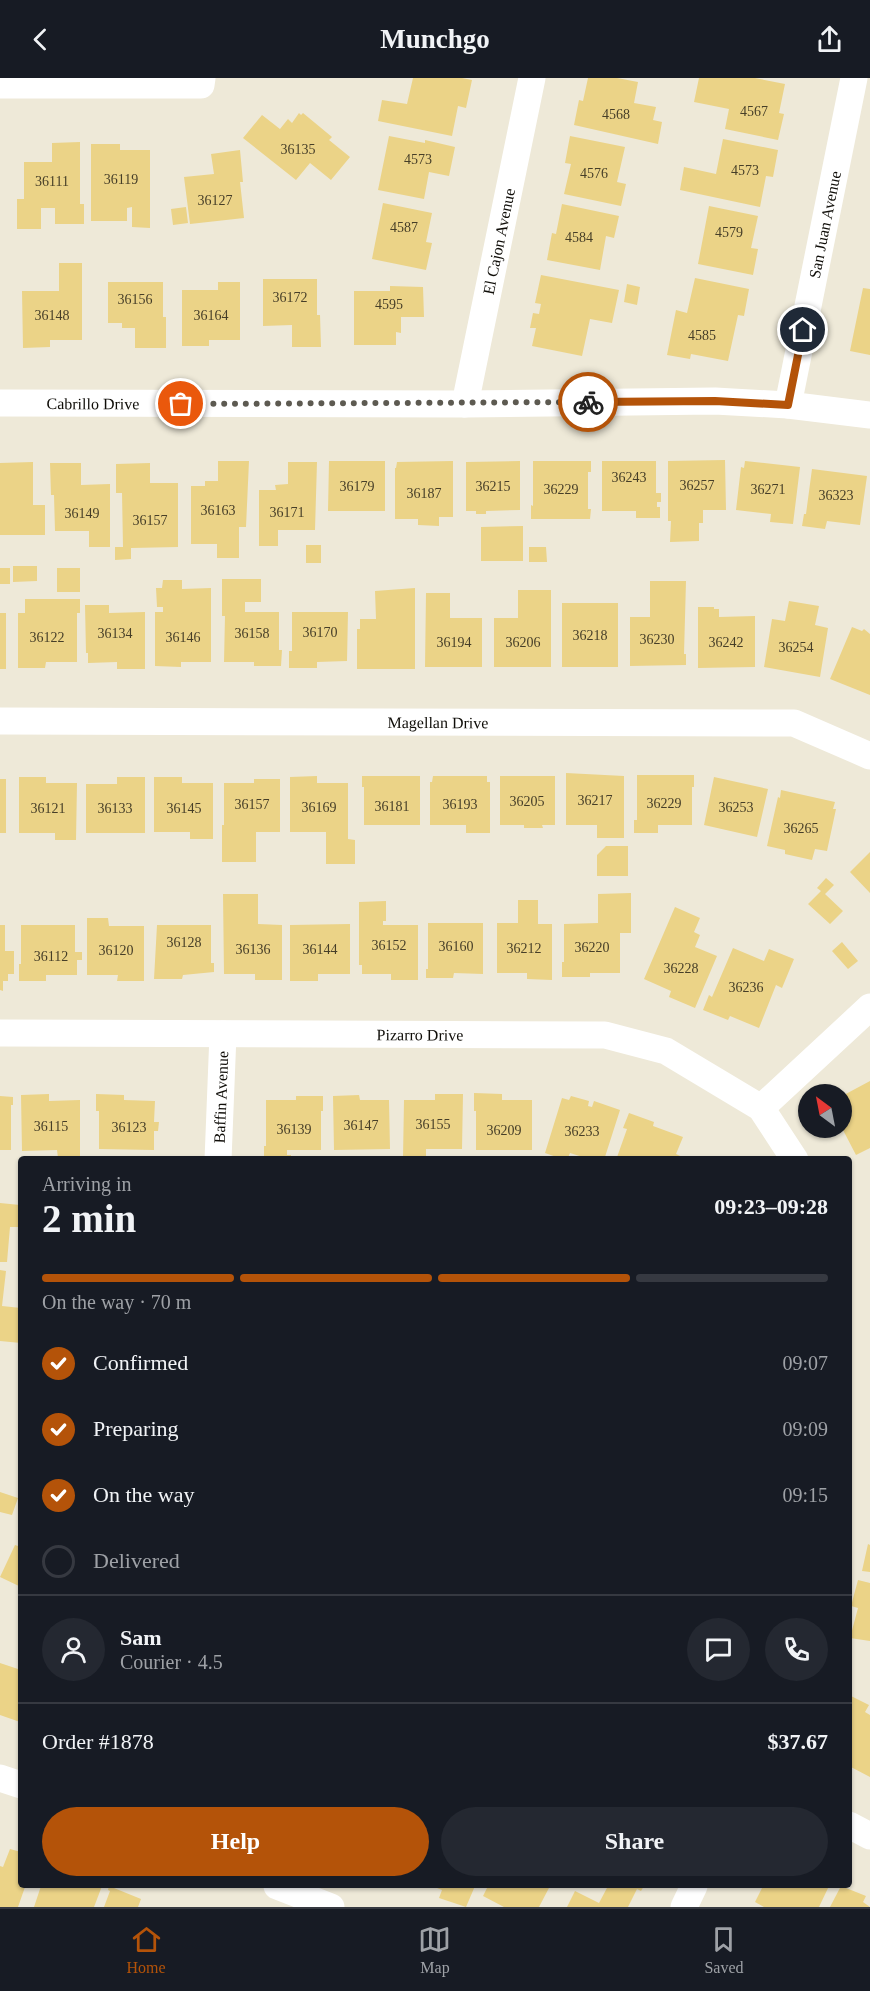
<!DOCTYPE html>
<html lang="en">
<head>
<meta charset="utf-8">
<style>
	body { margin:0; font-family:Georgia,serif; background:#242831; color:#f1f3f6; height:100vh; display:flex; flex-direction:column; font-size:22px; white-space:nowrap }
	* { box-sizing:border-box; margin:0 }
	p { font-size:20px; color:#9ea1a6 }
	.icon { flex:none; width:33px; height:33px; fill:none; stroke:currentColor; stroke-width:2; stroke-linecap:round; stroke-linejoin:round }
	.map { position:relative; flex:1; overflow:hidden }
	.details { position:absolute; left:18px; top:1078px; width:834px; height:732px; display:flex; flex-direction:column; background:#171b24; border-radius:6px; box-shadow:0 2px 4px #0004 }
	.details>* { flex:none }
	.needle { width:39px; rotate:328deg }
	.buttons { position:absolute; left:798px; top:1006px; display:grid; gap:12px }
	.buttons a { display:grid; place-items:center; width:54px; height:54px; border-radius:50%; background:#171b24; box-shadow:0 2px 4px #0004; font-size:30px }
	.pin { position:absolute; display:grid; place-items:center; width:51px; height:51px; color:#fff; margin:-26px; border:3px solid #fff; border-radius:50%; box-shadow:0 2px 6px #0007 }
	.courier { position:absolute; display:grid; place-items:center; width:60px; height:60px; margin:-30px; border:4px solid #b45309; border-radius:50%; background:#fff; color:#222; box-shadow:0 2px 8px #0007 }
	.headline em { font-style:normal; font-weight:700 }
	.headline div { display:flex; flex-direction:column-reverse }
	.headline { display:flex; align-items:center; justify-content:space-between; height:102px; padding:0 24px }
	h1 { font-size:39px; font-weight:700; line-height:45px }
	.bar { display:grid; grid-template-columns:repeat(4,1fr); gap:9px 6px; align-content:center; height:72px; padding:0 24px }
	.bar i { height:8px; border-radius:4px; background:#363941 }
	.bar .selected { background:#b45309 }
	.bar p { grid-column:span 4 }
	.line { display:flex; align-items:center; gap:15px; padding:0 24px; border-top:2px solid #363941 }
	.line div { flex:1 }
	.round { display:grid; place-items:center; flex:none; width:63px; height:63px; border-radius:32px; background:#242831 }
	ol { padding:0 24px; list-style:none }
	li { display:flex; align-items:center; gap:18px; height:66px }
	li p { margin-inline-start:auto }
	li .icon { padding:6px; border-radius:50%; background:#b45309; color:#fff; stroke-width:4 }
	li:last-child { color:#9ea1a6 }
	li i { width:33px; height:33px; border:3px solid #363941; border-radius:50% }
	.cta { display:flex; gap:12px; margin-top:auto; padding:12px 24px }
	.cta a { flex:1; height:69px; border-radius:36px; background:#b45309; color:#fff; font-size:24px; font-weight:700; line-height:69px; text-align:center }
	.cta a+a { background:#242831; color:#f1f3f6 }
	header { display:flex; justify-content:space-between; align-items:center; height:78px; padding:0 24px; background:#171b24; font-size:27px; font-weight:700 }
	.menu { display:flex; justify-content:space-around; align-items:center; height:84px; border-top:2px solid #363941; background:#171b24; font-size:16px; color:#9ea1a6 }
	.menu a { display:grid; justify-items:center; gap:3px }
	.menu .selected { color:#b45309 }
	.map>svg:first-child { display:block }
	.building { fill:#ebd387 }
	.lines { fill:none; stroke-linecap:round; stroke-linejoin:round }
	.minor { stroke:#fff; stroke-width:27 }
	.done { stroke:#5d5a51; stroke-width:6; stroke-dasharray:0 10.8 }
	.route { stroke:#b45309; stroke-width:8 }
	.labels { text-anchor:middle; dominant-baseline:central; stroke-width:6; stroke-linejoin:round; paint-order:stroke }
	.number-label { font-size:14px; fill:#463e28 }
	.street-label { font-size:16px; fill:#0f0d08; stroke:#fcf6e5 }
</style>
</head>
<body>
<header><svg class="icon" aria-label="back" viewBox="0 0 24 24"><path d="M15 5l-7 7 7 7"/></svg>Munchgo<svg class="icon" aria-label="share" viewBox="0 0 24 24"><path d="M12 15V3M7 8l5-5 5 5M5 13v7h14v-7"/></svg></header>
<div class="map">
<svg width="870" height="1829" viewBox="0 0 870 1829">
	<rect width="100%" height="100%" fill="#eee9d8"/>
	<path class="building" d="M413 0H462L472 2 466 30 458 28 452 58 378 43 382 22 407 26Z
		M588 0H617L638 4 634 25 656 29 653 42 662 44 658 66 574 47 579 22 583 23Z
		M699 0H755L785 6 779 35 784 36 778 62 725 51 729 31 694 24Z
		M299 35 301 37 303 35 332 59 329 62 350 79 331 102 310 85 296 102 243 60 262 37 280 51 288 41 292 45Z
		M389 58 425 65V62L455 69 449 98 429 94 424 121 378 112Z
		M570 58 625 69 617 104 626 106 621 128 564 116 571 86 565 85Z
		M723 61 778 72 773 99 766 98 760 129 680 112 684 89 716 96Z
		M80 64V126H84V146H55V130H41V151H17V121H24V84H52V65Z
		M91 66H120V72H150V150L132 149V129L127 130V143H91Z
		M240 72 243 104H240L244 140 190 146 184 99 214 96 211 76Z
		M383 125 432 135 426 164 432 165 426 192 372 181Z
		M562 126 619 138 614 160 606 158 600 192 547 182 552 155 556 156Z
		M709 128 758 138 751 170 758 171 753 197 698 186Z
		M186 129 188 145 173 147 171 131Z
		M59 185H82V262H50V269L23 270 22 213H59Z
		M541 197 619 212 612 245 590 241 582 278 532 268 536 250H530L533 235 539 236 541 226 535 225Z
		M695 200 749 211 744 238 738 237 728 283 691 276 690 281 667 277 676 232 687 235Z
		M263 201H317V237H320L321 269H292V247L263 248Z
		M108 204H163V239H166V270H135V250H122V245H108Z
		M218 204H240V262H209V268H182V212H218Z
		M627 206 640 209 637 227 624 224Z
		M390 208 423 209 424 239H401V255L396 254V267H354V213H390Z
		M863 210 870 211V277L850 273Z
		M725 382 726 432H703V445H699V463L670 464 671 443H668V383Z
		M218 383H249L246 449H239V480H217V466H191V408H205V403H218Z
		M329 383H385V433H328Z
		M453 383V439H439V448L418 447V441H395V390H396L397 384Z
		M520 383V432L486 433V436H476V433H466V384Z
		M533 383H591V394H588V431H591L590 441H531V427L533 428Z
		M602 383H656V415H661V424H657V429H660V440H636V433H602Z
		M745 383 800 389 793 446 770 444 771 436 736 432 741 389 744 390Z
		M33 384V427H45V457H0V385Z
		M288 384H317L315 452H278V468H259V412H276L275 407 288 406Z
		M50 385H81V407L110 406V469H89V453H55L54 417H51Z
		M150 385V405H178V469L131 470V481L115 482V469H123L122 415H116V386Z
		M812 391 867 398 860 447 827 443 825 451 802 448 804 436H806Z
		M523 448V483H481V449Z
		M306 467H321V485H306Z
		M529 469H546L547 484H529Z
		M13 488H37V503L13 504Z
		M0 490H10V506H0Z
		M57 490H80V514H57Z
		M222 501H261V524H245V534H279V572H282L281 588H254V584H224L225 538H222Z
		M163 502H182V511L211 510V584H181V589L155 588V534H163V529H157L156 510H162Z
		M650 503H686L684 576H686V587L630 588V539H650Z
		M415 510V591H357V551H360V541H376L375 513Z
		M518 512H551V589H494V540H518Z
		M426 515H450V540H482V589H425Z
		M25 521H80V535H77V584H46L45 590H18V535H25Z
		M789 523 819 528 815 547 828 550 820 599 764 589 772 541 785 543Z
		M562 525H618V589H562Z
		M85 527H109V535L145 534V591H117V584L88 585V575H86Z
		M698 529H714V531H719V539L755 538V589L698 590Z
		M292 534H348L347 583 317 584V590H289V573H292Z
		M0 535H6V591H0Z
		M852 549 862 553 864 551 870 556V617L830 601Z
		M566 695 624 698V760H597V747H566Z
		M637 697H694V709H692V747H658V755H634V742H637Z
		M317 698V705H348V761L355 762V786H326V754H290V699Z
		M362 698H420V747H364V709H362Z
		M433 698H487V704H490V755H466V747H430V704H432Z
		M500 698H555V747H542L543 750H524V747H500Z
		M19 699H46V705H77L76 762H55V755H19Z
		M117 699H145V755H86V706H117Z
		M154 699H182V705H213V761H190V754H154Z
		M714 699 768 711 757 759 704 747Z
		M0 701H6V755H0Z
		M254 701H280V754H256V784H222V747H224V705H254Z
		M781 712 835 724 833 731H836L827 773 815 771 812 782 785 776V772L767 768 778 719 780 720Z
		M606 768H628V798H597V777Z
		M870 774V815L850 794Z
		M826 800 834 807 825 816 843 833 830 846 808 826 821 813 817 810Z
		M631 815V855H620V895H590V899H562V884H564V846L598 845V816Z
		M223 816H258V846L282 847V902H255V896H224Z
		M518 822H538V846H552V902L527 901V895H497V845H518Z
		M386 823V843H383V847H418V902H391V896H362V887H359V824Z
		M675 829 700 840 694 854 700 857 695 869 717 878 695 930 669 919 671 913 644 901Z
		M87 840H108L109 848H144V903H117L118 897H87Z
		M428 845H483V896L454 895 453 900H426V891H428Z
		M350 846V896H318V903H290V847Z
		M0 847H5V873H14V896H8V903H3V913L0 912Z
		M21 847H75V874H82V882H77V897H46V903H19V886H21Z
		M157 847H211V885H214V894L183 897 182 901H154Z
		M842 864 858 883 848 891 832 873Z
		M733 870 764 883 769 871 794 881 782 910 776 907 759 950 730 938 728 942 703 932 709 917 712 919Z
		M870 1003V1070L856 1077 843 1052 838 1055 835 1050H842V1018Z
		M474 1015 502 1016V1022H532V1072H476V1033H474Z
		M49 1016V1023L80 1022V1080H58L57 1072 22 1073 21 1017Z
		M96 1016 124 1017V1022L155 1023 154 1044H159L158 1053H154V1072L99 1071V1033H96Z
		M435 1016H463L462 1071H426V1080H403L404 1022H435Z
		M359 1017 360 1022H389L390 1071 334 1072 333 1018Z
		M0 1018 13 1019V1027H11V1072H0Z
		M296 1018H323V1033H321V1072H287V1077H291V1082H266V1080H264V1068H266V1022H296Z
		M571 1018 589 1023 588 1028 592 1029 594 1023 620 1032 604 1082H592L570 1075 567 1082H565L545 1075 562 1020 569 1022Z
		M629 1035 654 1044 653 1048 683 1059 676 1076 689 1082H616L627 1051 623 1050Z
		M0 1125 20 1127 18 1149H10L7 1184H0Z
		M0 1192 6 1193 2 1228 21 1230V1265L0 1263Z
		M0 1414 18 1420 12 1437 0 1434Z
		M868 1466 870 1467V1494L862 1493Z
		M15 1467 21 1469V1509L0 1499Z
		M858 1502 870 1505V1563L850 1560 858 1530 851 1528Z
		M0 1585 21 1592 20 1644 0 1637Z
		M849 1617 869 1627 865 1634 870 1637V1699L849 1688Z
		M10 1771 21 1774V1808H30L29 1810 25 1809 18 1829H0V1788L3 1789Z
		M41 1808H102L94 1829H34Z
		M109 1808 141 1821 138 1829H104L110 1813 108 1812Z
		M432 1808H475L466 1829 439 1820 442 1812Z
		M488 1808H550L539 1829H504L483 1818Z
		M608 1808H644L641 1813 637 1811 628 1829H567L575 1813 599 1825Z
		M763 1808H829L819 1829H764L755 1824Z
		M841 1808 866 1818 863 1824 870 1829H830Z"/>
	<g class="lines">
		<g class="minor">
			<path d="M0 7H201L202 0"/>
			<path id="s1" d="M0 325 465 326 715 323 788 327 870 337"/>
			<path id="s2" d="M465 326 532 0"/>
			<path id="s3" d="M788 327 854 0"/>
			<path id="s4" d="M0 643 794 645 870 678"/>
			<path id="s5" d="M0 955 605 957 666 973 761 1030 795 1082"/>
			<path d="M761 1030 870 929"/>
			<path id="s6" d="M218 1082 223 956"/>
			<path d="M0 1700 21 1707"/>
			<path d="M849 1747 870 1758"/>
			<path d="M277 1808 331 1829"/>
			<path d="M684 1829 694 1808"/>
		</g>
	</g>
	<g class="lines">
		<path class="done" d="M181 326 588 324"/>
		<path class="route" d="M588 324 715 323 788 327 803 252"/>
	</g>
	<g class="labels">
		<g class="number-label">
			<text x="754" y="33">4567</text>
			<text x="616" y="36">4568</text>
			<text x="298" y="71">36135</text>
			<text x="418" y="81">4573</text>
			<text x="745" y="92">4573</text>
			<text x="594" y="95">4576</text>
			<text x="121" y="101">36119</text>
			<text x="52" y="103">36111</text>
			<text x="215" y="122">36127</text>
			<text x="404" y="149">4587</text>
			<text x="729" y="154">4579</text>
			<text x="579" y="159">4584</text>
			<text x="290" y="219">36172</text>
			<text x="135" y="221">36156</text>
			<text x="389" y="226">4595</text>
			<text x="52" y="237">36148</text>
			<text x="211" y="237">36164</text>
			<text x="702" y="257">4585</text>
			<text x="629" y="399">36243</text>
			<text x="697" y="407">36257</text>
			<text x="357" y="408">36179</text>
			<text x="493" y="408">36215</text>
			<text x="561" y="411">36229</text>
			<text x="768" y="411">36271</text>
			<text x="424" y="415">36187</text>
			<text x="836" y="417">36323</text>
			<text x="218" y="432">36163</text>
			<text x="287" y="434">36171</text>
			<text x="82" y="435">36149</text>
			<text x="150" y="442">36157</text>
			<text x="320" y="554">36170</text>
			<text x="115" y="555">36134</text>
			<text x="252" y="555">36158</text>
			<text x="590" y="557">36218</text>
			<text x="47" y="559">36122</text>
			<text x="183" y="559">36146</text>
			<text x="657" y="561">36230</text>
			<text x="454" y="564">36194</text>
			<text x="523" y="564">36206</text>
			<text x="726" y="564">36242</text>
			<text x="796" y="569">36254</text>
			<text x="595" y="722">36217</text>
			<text x="527" y="723">36205</text>
			<text x="664" y="725">36229</text>
			<text x="252" y="726">36157</text>
			<text x="460" y="726">36193</text>
			<text x="392" y="728">36181</text>
			<text x="319" y="729">36169</text>
			<text x="736" y="729">36253</text>
			<text x="48" y="730">36121</text>
			<text x="115" y="730">36133</text>
			<text x="184" y="730">36145</text>
			<text x="801" y="750">36265</text>
			<text x="184" y="864">36128</text>
			<text x="389" y="867">36152</text>
			<text x="456" y="868">36160</text>
			<text x="592" y="869">36220</text>
			<text x="524" y="870">36212</text>
			<text x="253" y="871">36136</text>
			<text x="320" y="871">36144</text>
			<text x="116" y="872">36120</text>
			<text x="51" y="878">36112</text>
			<text x="681" y="890">36228</text>
			<text x="746" y="909">36236</text>
			<text x="433" y="1046">36155</text>
			<text x="361" y="1047">36147</text>
			<text x="51" y="1048">36115</text>
			<text x="129" y="1049">36123</text>
			<text x="294" y="1051">36139</text>
			<text x="504" y="1052">36209</text>
			<text x="582" y="1053">36233</text>
		</g>
		<g class="street-label">
			<text stroke="none"><textPath href="#s3" startOffset="184">San Juan Avenue</textPath></text>
			<text stroke="none"><textPath href="#s2" startOffset="166">El Cajon Avenue</textPath></text>
			<text stroke="none"><textPath href="#s1" startOffset="93">Cabrillo Drive</textPath></text>
			<text stroke="none"><textPath href="#s4" startOffset="438">Magellan Drive</textPath></text>
			<text stroke="none"><textPath href="#s5" startOffset="420">Pizarro Drive</textPath></text>
			<text stroke="none"><textPath href="#s6" startOffset="63">Baffin Avenue</textPath></text>
		</g>
	</g>
</svg>
<div class="buttons">
<a><svg class="needle" viewBox="-14 -14 28 28"><path d="M0-13l5 13h-10z" fill="#e53935"/><path d="M0 13l5-13h-10z" fill="#9ea1a6"/></svg></a>
</div>
<div class="pin" style="left:181px;top:326px;background:#ea580c"><svg class="icon" aria-label="bag" viewBox="0 0 24 24"><path d="M5 8h14l-1 12H6zM9 8a3 3 0 0 1 6 0"/></svg></div>
<div class="pin" style="left:803px;top:252px;background:#1f2937"><svg class="icon" aria-label="home" viewBox="0 0 24 24"><path d="M3 11l9-7 9 7M6 9v11h12V9"/></svg></div>
<div class="courier" style="left:588px;top:324px"><svg class="icon" aria-label="bike" viewBox="0 0 24 24"><circle cx="6" cy="16" r="4"/><circle cx="18" cy="16" r="4"/><path d="M6 16l4-8h5l3 8M10 8l3 8H6M13 5h3"/></svg></div>
<section class="details">
<div class="headline"><div><h1>2 min</h1><p>Arriving in</p></div><em>09:23–09:28</em></div>
<div class="bar"><i class="selected"></i><i class="selected"></i><i class="selected"></i><i></i><p>On the way · 70 m</p></div>
<ol>
<li><svg class="icon" aria-label="check" viewBox="0 0 24 24"><path d="M5 12l5 5 9-10"/></svg>Confirmed<p>09:07</p></li>
<li><svg class="icon" aria-label="check" viewBox="0 0 24 24"><path d="M5 12l5 5 9-10"/></svg>Preparing<p>09:09</p></li>
<li><svg class="icon" aria-label="check" viewBox="0 0 24 24"><path d="M5 12l5 5 9-10"/></svg>On the way<p>09:15</p></li>
<li><i></i>Delivered</li>
</ol>
<div class="line" style="height:108px"><a class="round"><svg class="icon" aria-label="person" viewBox="0 0 24 24"><circle cx="12" cy="8" r="4"/><path d="M4 21q1-7 8-7t8 7"/></svg></a><div><b>Sam</b><p>Courier · 4.5</p></div><a class="round"><svg class="icon" aria-label="chat" viewBox="0 0 24 24"><path d="M4 5h16v11H9l-5 4z"/></svg></a><a class="round"><svg class="icon" aria-label="phone" viewBox="0 0 24 24"><path d="M5 4h4l2 5-3 2q2 4 5 5l2-3 5 2v4C11 20 4 13 5 4z"/></svg></a></div>
<div class="line" style="height:78px"><div>Order #1878</div><b>$37.67</b></div>
<div class="cta"><a>Help</a><a>Share</a></div>
</section>
</div>
<nav class="menu">
<a class="selected"><svg class="icon" aria-label="home" viewBox="0 0 24 24"><path d="M3 11l9-7 9 7M6 9v11h12V9"/></svg>Home</a>
<a><svg class="icon" aria-label="map" viewBox="0 0 24 24"><path d="M3 6l6-2 6 2 6-2v14l-6 2-6-2-6 2zM9 4v14M15 6v14"/></svg>Map</a>
<a><svg class="icon" aria-label="saved" viewBox="0 0 24 24"><path d="M7 4h10v16l-5-4-5 4z"/></svg>Saved</a>
</nav>
</body>
</html>
